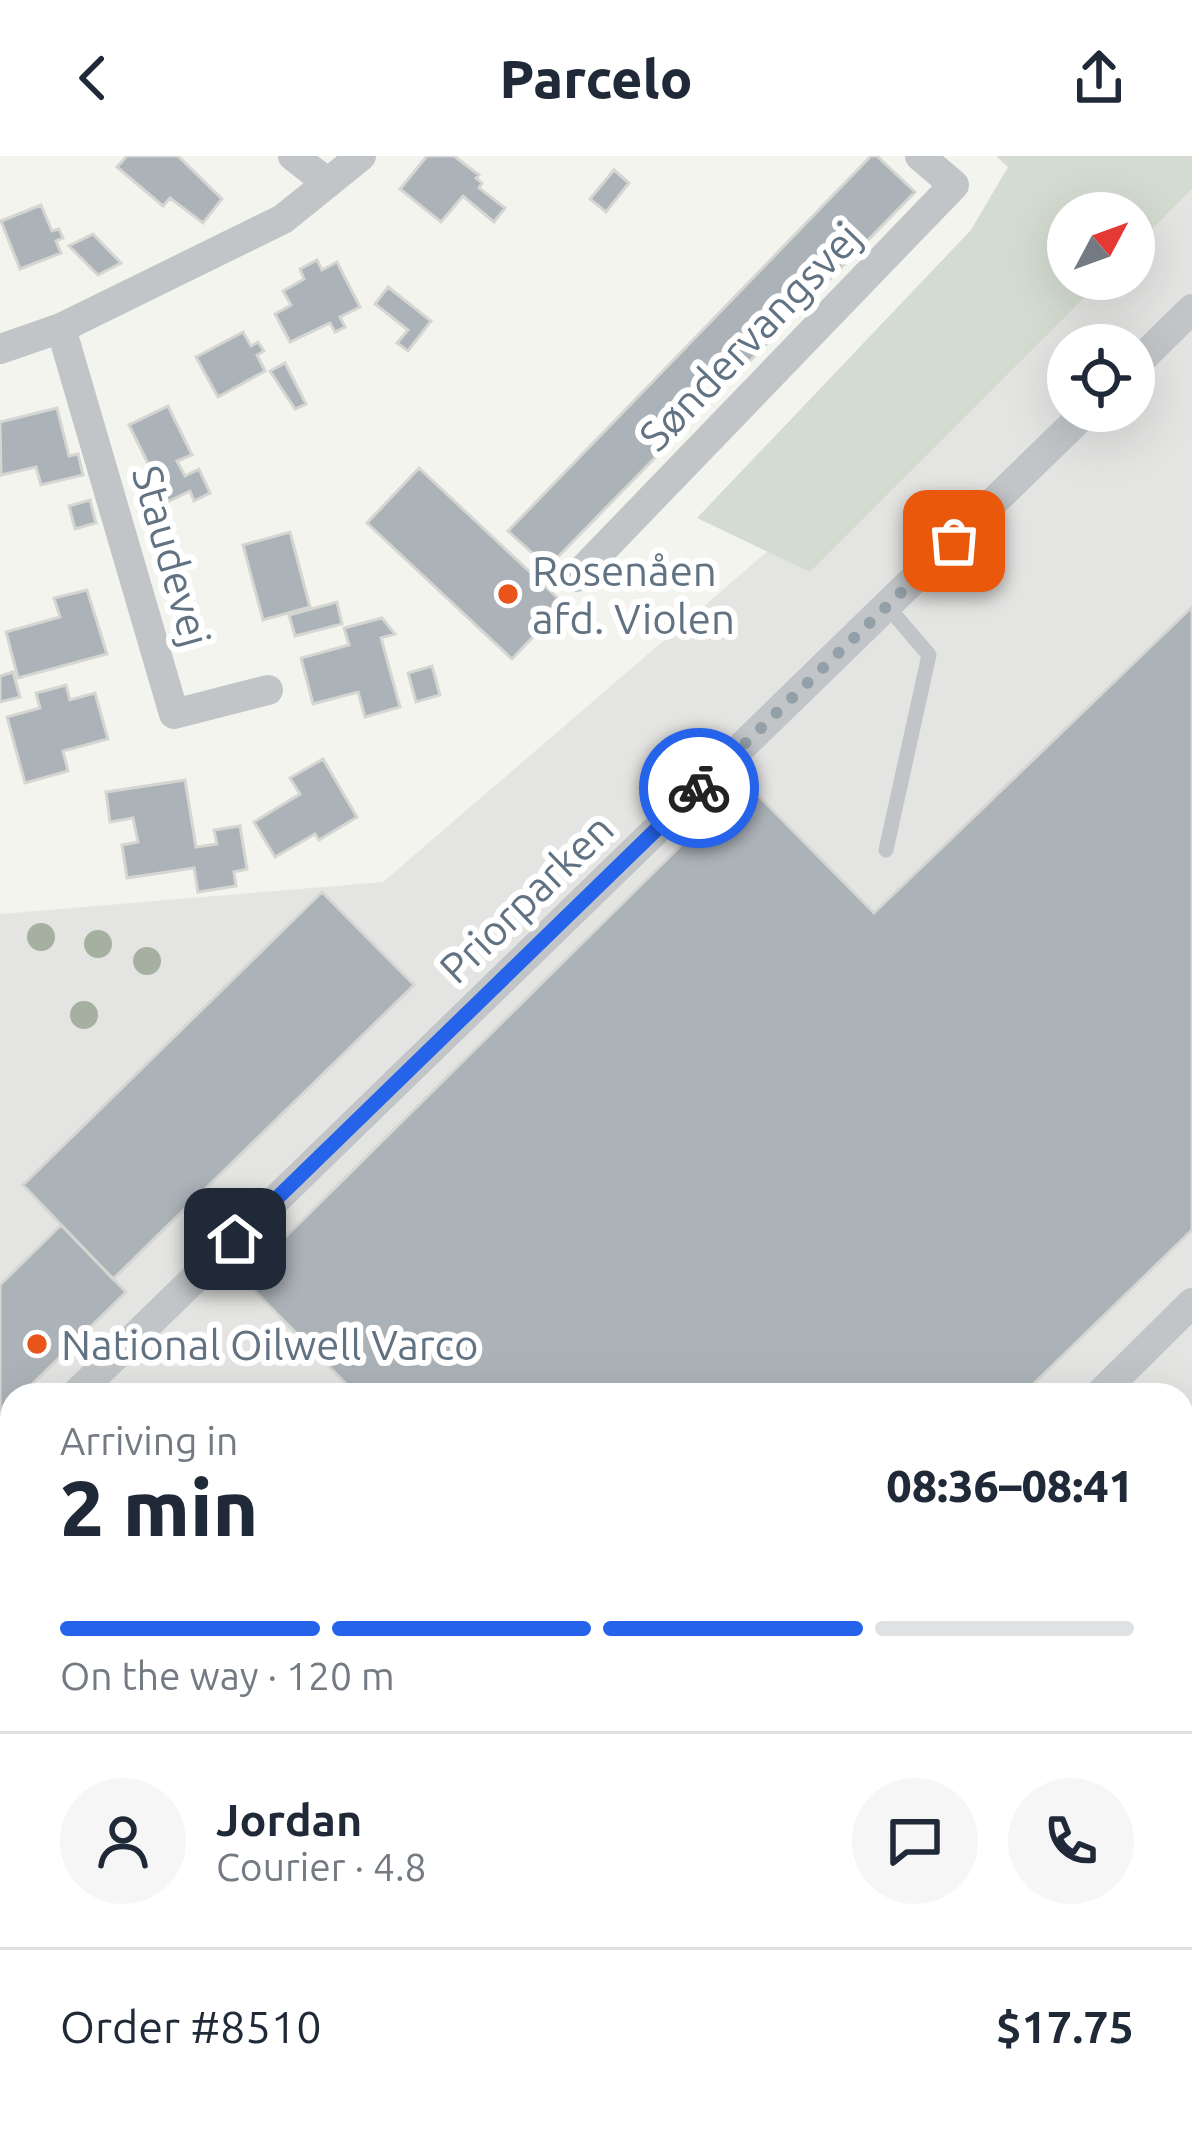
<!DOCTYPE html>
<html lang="en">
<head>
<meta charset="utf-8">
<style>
	body { margin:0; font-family:Ubuntu,sans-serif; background:#f6f6f7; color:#1f2937; height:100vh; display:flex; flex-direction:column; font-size:45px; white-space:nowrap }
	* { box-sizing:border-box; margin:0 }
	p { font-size:39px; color:#747a83 }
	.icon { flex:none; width:66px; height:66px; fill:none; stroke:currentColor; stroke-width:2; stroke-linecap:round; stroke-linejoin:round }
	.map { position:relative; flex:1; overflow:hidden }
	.sheet { position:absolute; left:0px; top:1227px; width:1194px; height:747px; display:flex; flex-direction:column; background:#fff; border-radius:36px 36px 0 0; box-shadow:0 12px 48px #0002 }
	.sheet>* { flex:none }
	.needle { width:78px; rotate:49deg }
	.fabs { position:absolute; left:1047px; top:36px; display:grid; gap:24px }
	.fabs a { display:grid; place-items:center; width:108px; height:108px; border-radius:50%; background:#fff; box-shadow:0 12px 48px #0002; font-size:60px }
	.pin { position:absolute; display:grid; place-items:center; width:102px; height:102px; color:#fff; margin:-51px; border-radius:24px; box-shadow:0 6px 18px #0006 }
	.courier { position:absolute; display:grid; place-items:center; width:120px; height:120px; margin:-60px; border:9px solid #2563eb; border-radius:50%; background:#fff; color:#222; box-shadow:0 3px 15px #0007 }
	.overview em { font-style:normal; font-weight:800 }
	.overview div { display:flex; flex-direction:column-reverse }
	.overview { display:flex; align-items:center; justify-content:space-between; height:204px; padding:0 60px }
	h1 { font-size:78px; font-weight:800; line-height:90px }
	.bar { display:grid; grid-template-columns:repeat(4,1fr); gap:18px 12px; align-content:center; height:144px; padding:0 60px }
	.bar i { height:15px; border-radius:9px; background:#e0e1e3 }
	.bar .selected { background:#2563eb }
	.bar p { grid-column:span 4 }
	.line { display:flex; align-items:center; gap:30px; padding:0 60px; border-top:3px solid #e0e1e3 }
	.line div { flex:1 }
	.round { display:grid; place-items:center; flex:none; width:126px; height:126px; border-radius:63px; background:#f6f6f7 }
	header { display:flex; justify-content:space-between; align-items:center; height:156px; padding:0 60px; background:#fff; font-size:54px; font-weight:800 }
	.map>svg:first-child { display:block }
	.built { fill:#e4e5e3; fill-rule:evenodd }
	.green { fill:#d4dbd0 }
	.building { fill:#abb2b8; stroke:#d5d5d2; stroke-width:3 }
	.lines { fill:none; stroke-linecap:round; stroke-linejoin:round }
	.lane { stroke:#c1c5c8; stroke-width:15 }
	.street { stroke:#c1c5c8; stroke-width:30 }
	.tree { fill:#a5b0a0 }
	.done { stroke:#94a0a8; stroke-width:12; stroke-dasharray:0 21.6 }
	.route { stroke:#2563eb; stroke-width:15 }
	.poi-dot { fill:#e9541a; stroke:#fff; stroke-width:4.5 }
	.labels { text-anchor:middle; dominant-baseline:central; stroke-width:12; stroke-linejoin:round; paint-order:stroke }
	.street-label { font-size:42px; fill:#617282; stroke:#fff }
	.poi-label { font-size:42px; fill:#617282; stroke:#fff; text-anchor:start }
</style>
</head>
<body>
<header><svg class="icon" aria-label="back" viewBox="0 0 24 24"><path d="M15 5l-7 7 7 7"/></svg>Parcelo<svg class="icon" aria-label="share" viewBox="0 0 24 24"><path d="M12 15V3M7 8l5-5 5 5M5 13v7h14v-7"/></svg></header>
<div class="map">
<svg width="1192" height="1973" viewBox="0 0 1192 1973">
	<rect width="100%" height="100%" fill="#f4f4ef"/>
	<path class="built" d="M1192 30V1973H0V758L383 726 1084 123H1134V80ZM1068 189H1134V255H1068ZM12 1239H1182V1962H12Z"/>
	<path class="green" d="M996 0H1192V33L1134 91V57H1068V123H1103L810 416 697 362 971 74 1008 11Z"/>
	<path class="building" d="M127 0H178L222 43 203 67 170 42 163 50 117 11Z
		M427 0H454L479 19 476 22 482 27 479 32 505 52 494 66 463 40 441 66 400 33Z
		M871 0H877L915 36 548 411 508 375Z
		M614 14 629 27 606 56 590 43Z
		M41 49 52 75 59 73 63 82 56 85 61 97 20 113 1 65Z
		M93 78 121 107 98 119 69 90Z
		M317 104 322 114 337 106 360 151 340 161 345 171 335 176 330 167 290 186 275 158 291 149 283 135 304 123 300 113Z
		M388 131 431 165 408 195 397 187 408 174 375 148Z
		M243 176 251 190 258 186 264 195 257 199 265 215 218 241 196 201Z
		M285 207 306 248 295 253 270 215Z
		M168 250 192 299 177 305 185 320 199 313 210 337 194 345 190 335 167 346 129 269Z
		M57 252 69 300 78 298 83 319 41 329 36 311 1 319 0 266Z
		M419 312 564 448 512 503 367 367Z
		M90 344 96 367 75 373 69 350Z
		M290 376 310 451 263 464 243 389Z
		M87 434 107 498 18 522 6 476 60 461 54 442Z
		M337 446 342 468 295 480 289 459Z
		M1192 451V1074L1022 1239H357L243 1123 745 626 874 757Z
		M382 462 395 478 381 482 400 551 365 561 358 536 313 548 301 502 349 489 344 472Z
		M432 510 440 539 416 546 408 517Z
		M13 516 20 541 0 546V520Z
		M66 529 70 544 95 537 108 583 63 595 68 615 25 627 7 561 40 552 36 537Z
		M323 603 357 661 319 684 315 678 275 701 254 666 300 638 290 622Z
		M185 624 196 691 217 688 214 674 240 670 247 713 234 716 236 730 198 736 194 712 127 722 122 689 138 686 133 662 110 666 106 636Z
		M322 736 414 829 113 1123 23 1029Z
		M61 1069 126 1136 21 1239H12V1248L0 1260V1129Z
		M1192 1305V1692L1182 1682V1315Z
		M0 1717 12 1730V1962H239L250 1973H0Z
		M730 1962H798L809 1973H741Z"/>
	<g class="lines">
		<path class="lane" d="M886 694 929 499 887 450"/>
		<path class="street" d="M293 0 328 27
			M61 172 174 558 268 534
			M0 193 61 172 283 63 361 0
			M1134 210 1192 153
			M576 421 954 29 920 0
			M75 1239 1087 255
			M1099 1239 1192 1147
			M1182 1282 1192 1272
			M0 1312 12 1300
			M0 1618 12 1630
			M337 1962 348 1973
			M485 1973 497 1962"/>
	</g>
	<g class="tree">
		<circle cx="41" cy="781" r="14"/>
		<circle cx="98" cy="788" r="14"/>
		<circle cx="147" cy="805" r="14"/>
		<circle cx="84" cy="859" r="14"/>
	</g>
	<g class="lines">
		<path class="done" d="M699 632 954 385"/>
		<path class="route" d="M235 1083 699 632"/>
	</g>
	<g class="poi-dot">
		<circle cx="508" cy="438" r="12"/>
		<circle cx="37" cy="1188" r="12"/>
	</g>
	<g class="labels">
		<g class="street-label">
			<text transform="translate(750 180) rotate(-46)">Søndervangsvej</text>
			<text transform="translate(172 400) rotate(74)">Staudevej</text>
			<text transform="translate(526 742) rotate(-44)">Priorparken</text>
		</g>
		<g class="poi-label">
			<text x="532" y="414">Rosenåen<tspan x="532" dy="48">afd. Violen</tspan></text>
			<text x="61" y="1188">National Oilwell Varco</text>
		</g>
	</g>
</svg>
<div class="fabs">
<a><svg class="needle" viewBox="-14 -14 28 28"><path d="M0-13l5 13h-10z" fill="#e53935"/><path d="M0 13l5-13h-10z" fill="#747a83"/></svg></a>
<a><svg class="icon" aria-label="locate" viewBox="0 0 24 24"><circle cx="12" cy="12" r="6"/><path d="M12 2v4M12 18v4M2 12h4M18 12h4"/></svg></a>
</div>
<div class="pin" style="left:954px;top:385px;background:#ea580c"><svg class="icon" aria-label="bag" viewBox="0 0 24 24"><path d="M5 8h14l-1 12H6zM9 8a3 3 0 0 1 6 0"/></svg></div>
<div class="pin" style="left:235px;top:1083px;background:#1f2937"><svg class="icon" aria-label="home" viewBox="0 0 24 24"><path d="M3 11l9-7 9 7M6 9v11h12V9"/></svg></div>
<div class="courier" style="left:699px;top:632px"><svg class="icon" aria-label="bike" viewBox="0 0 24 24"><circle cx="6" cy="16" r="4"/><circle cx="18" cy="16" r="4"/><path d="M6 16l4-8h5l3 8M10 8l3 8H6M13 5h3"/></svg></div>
<section class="sheet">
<div class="overview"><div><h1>2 min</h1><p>Arriving in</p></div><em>08:36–08:41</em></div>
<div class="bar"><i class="selected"></i><i class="selected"></i><i class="selected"></i><i></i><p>On the way · 120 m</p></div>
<div class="line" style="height:216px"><a class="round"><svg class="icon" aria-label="person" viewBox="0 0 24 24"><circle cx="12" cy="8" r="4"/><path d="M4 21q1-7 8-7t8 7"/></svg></a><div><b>Jordan</b><p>Courier · 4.8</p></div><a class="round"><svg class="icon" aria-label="chat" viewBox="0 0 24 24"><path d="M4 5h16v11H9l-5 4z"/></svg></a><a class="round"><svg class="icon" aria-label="phone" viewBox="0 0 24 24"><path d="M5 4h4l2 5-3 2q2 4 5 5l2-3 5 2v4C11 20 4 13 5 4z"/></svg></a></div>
<div class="line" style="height:156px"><div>Order #8510</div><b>$17.75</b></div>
</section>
</div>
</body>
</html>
